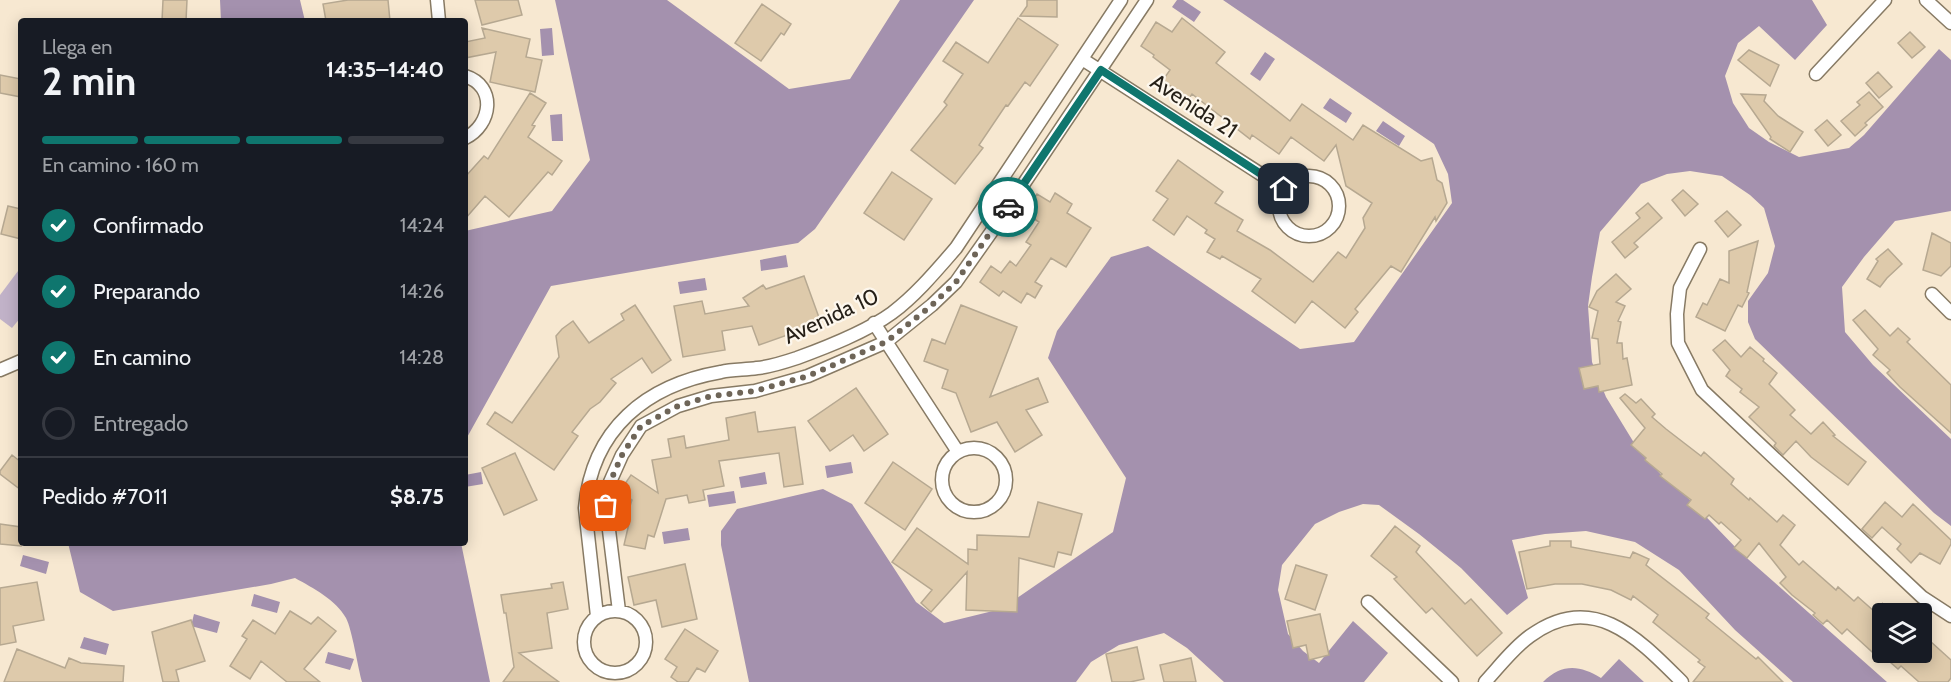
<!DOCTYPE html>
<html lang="es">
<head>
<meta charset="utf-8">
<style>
	body { margin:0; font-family:Cabin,sans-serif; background:#242831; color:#f1f3f6; height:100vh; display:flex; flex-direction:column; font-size:22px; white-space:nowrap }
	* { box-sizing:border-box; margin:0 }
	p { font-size:20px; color:#9ea1a6 }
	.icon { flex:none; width:33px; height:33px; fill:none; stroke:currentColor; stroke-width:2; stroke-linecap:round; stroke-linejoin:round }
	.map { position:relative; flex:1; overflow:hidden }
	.side { position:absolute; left:18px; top:18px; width:450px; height:528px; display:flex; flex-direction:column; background:#171b24; border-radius:6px; box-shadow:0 3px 15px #0003 }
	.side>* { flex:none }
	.controls { position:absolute; left:1872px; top:603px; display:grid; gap:12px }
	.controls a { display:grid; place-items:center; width:60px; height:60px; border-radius:6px; background:#171b24; box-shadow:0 3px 15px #0003; font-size:30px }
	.pin { position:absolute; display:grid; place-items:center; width:51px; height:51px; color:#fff; margin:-26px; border-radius:12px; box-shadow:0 3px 9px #0006 }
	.courier { position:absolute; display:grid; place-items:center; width:60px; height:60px; margin:-30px; border:4px solid #0f766e; border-radius:50%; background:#fff; color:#222; box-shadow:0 2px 8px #0007 }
	.headline em { font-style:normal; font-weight:700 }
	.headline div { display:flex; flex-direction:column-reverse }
	.headline { display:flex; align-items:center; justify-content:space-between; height:102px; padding:0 24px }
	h1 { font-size:39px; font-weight:700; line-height:45px }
	.bar { display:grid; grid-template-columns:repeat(4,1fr); gap:9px 6px; align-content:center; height:72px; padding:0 24px }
	.bar i { height:8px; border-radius:4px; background:#363941 }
	.bar .current { background:#0f766e }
	.bar p { grid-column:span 4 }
	.line { display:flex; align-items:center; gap:15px; padding:0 24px; border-top:2px solid #363941 }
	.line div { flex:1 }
	ol { padding:0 24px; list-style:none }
	li { display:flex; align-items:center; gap:18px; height:66px }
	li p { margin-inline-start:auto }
	li .icon { padding:6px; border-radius:50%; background:#0f766e; color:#fff; stroke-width:4 }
	li:last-child { color:#9ea1a6 }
	li i { width:33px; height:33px; border:3px solid #363941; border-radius:50% }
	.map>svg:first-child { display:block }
	.green { fill:#c1b2c8 }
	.water { fill:#a491ae }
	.building { fill:#decaab; stroke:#b6a891; stroke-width:1.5 }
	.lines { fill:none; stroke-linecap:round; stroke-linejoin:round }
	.street-casing { stroke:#877a64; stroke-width:15 }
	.street { stroke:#fff; stroke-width:12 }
	.done { stroke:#6e6558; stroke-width:6; stroke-dasharray:0 10.8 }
	.route { stroke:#0f766e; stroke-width:8 }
	.labels { text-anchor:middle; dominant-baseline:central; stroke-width:4.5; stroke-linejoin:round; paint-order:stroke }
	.street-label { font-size:22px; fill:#251f17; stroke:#fdf7ed }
</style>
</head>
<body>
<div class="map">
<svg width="1951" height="682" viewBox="0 0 1951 682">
	<rect width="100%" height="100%" fill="#f7e8d1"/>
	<path class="green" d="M21 267V317L12 328 0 319V295Z"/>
	<path class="water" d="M220 0H300L305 21H221Z
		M555 0H667L789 89 850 79 900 0H974L815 229 798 243 551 286 465 441V231L552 211 590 160Z
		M1177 0H1183L1201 12 1194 22 1172 7Z
		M1223 0H1812L1827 25 1795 60 1759 26 1738 43 1725 76 1733 103 1749 128 1769 142 1799 157 1849 148 1864 135 1939 49 1951 60V211L1895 221 1864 257 1842 287 1845 332 1873 365 1951 439V526L1934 513 1755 339 1748 322V301L1768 273 1775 246 1764 208 1750 195 1722 176 1690 171 1667 174 1641 184 1600 232 1592 277 1588 306 1592 362 1606 397 1639 451 1666 480 1688 498 1740 552 1887 682H1793L1735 630 1679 570 1635 542 1586 531 1545 534 1512 540 1528 598 1507 615 1461 568 1419 534 1379 505 1363 504 1339 512 1315 524 1282 565 1278 590 1288 634 1303 651 1319 663 1353 621 1388 653 1364 682H1224L1187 648 1164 633 1119 645 1091 662 1076 682H749L721 545V531L737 509 823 489 852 504 916 602 944 623 1001 609 1113 532 1126 478 1048 358 1057 331 1111 257 1148 246 1300 349 1354 342 1452 203 1448 174 1434 144Z
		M552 28 554 55 542 56 540 29Z
		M1265 52 1275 59 1260 81 1250 74Z
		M1330 98 1352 113 1346 123 1323 108Z
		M562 114 563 141H552L550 115Z
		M1383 121 1405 136 1399 146 1376 131Z
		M786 255 788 267 761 271 760 260Z
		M705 278 707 290 680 294 678 282Z
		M851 462 853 473 827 478 825 466Z
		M481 472 483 484 465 487V475Z
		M765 472 767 484 741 488 739 477Z
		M734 491 736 503 709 507 707 495Z
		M688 528 690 540 664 544 662 532Z
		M68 543H461L490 682H362C358 668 352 629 346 618 336 600 313 588 295 578L271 584 113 611 80 592Z
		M23 555 49 562 46 574 20 566Z
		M254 594 280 602 277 613 251 606Z
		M194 614 220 622 217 633 191 626Z
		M84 637 109 644 106 655 80 648Z
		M328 652 354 659 350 670 325 663Z
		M1619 659 1644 682H1543C1562 663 1580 665 1601 678Z"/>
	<path class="building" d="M163 0H187L186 21H162Z
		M348 0H388L390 21H326L323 4Z
		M475 0H518L522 15 482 25Z
		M1027 0H1057V17L1020 16 1027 6Z
		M762 4 791 24 784 35 781 33 761 61 735 43Z
		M1018 18 1058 45 1030 86 1025 82 1008 106 1006 105 979 145 983 148 955 184 911 150 947 105 944 102 963 74 943 61 956 42 988 63Z
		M1182 18 1225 52 1216 63 1290 121 1302 104 1353 140 1363 125 1421 161 1432 158 1437 180 1442 183 1447 203 1436 221 1435 217 1401 272 1391 266 1355 309 1358 312 1345 328 1312 301 1295 323 1252 291 1261 279 1222 256 1220 259 1207 252 1215 239 1205 233 1207 230 1187 216 1174 235 1153 220 1168 199 1156 191 1178 160 1223 192 1215 203 1243 220 1237 231 1270 250 1313 282 1338 252 1346 258 1365 228 1363 218 1372 203 1346 186 1336 145 1324 161 1291 137 1279 154 1252 135 1250 139 1192 94 1188 100 1163 80 1170 70 1153 57 1154 55 1141 46 1156 22 1172 32Z
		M482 28 530 39 526 57 542 60 535 92 490 82 496 52 465 58V42L485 38Z
		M1910 32 1925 47 1912 58 1898 43Z
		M1749 50 1779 65 1770 86 1738 60Z
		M1878 72 1892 87 1879 98 1866 83Z
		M0 75 21 79V97L0 93Z
		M1869 92 1883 107 1865 123 1867 125 1855 136 1841 121 1860 105 1857 102Z
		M530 93 546 103 532 125 535 126 528 137 562 161 552 175 548 172 509 217 485 196 465 219V177L484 156 488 159Z
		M1741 94 1766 95 1764 101 1778 116 1803 132 1790 152 1770 139 1771 137Z
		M1827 120 1841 135 1828 146 1815 130Z
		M892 172 932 199 904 240 864 213Z
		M1683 190 1698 204 1685 216 1672 200Z
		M1055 193 1072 204 1067 213 1091 228 1066 267 1051 258 1035 282 1042 286 1035 298 1027 293 1021 303 1003 291 999 296 980 282 991 266 1001 273 1010 261 1016 266 1031 245 1026 242 1039 222 1025 213 1037 194 1050 202Z
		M1648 203 1662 218 1634 243 1638 247 1625 258 1612 242 1640 218 1636 213Z
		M8 206 21 209V239L1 234Z
		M1727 211 1741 225 1728 237 1715 221Z
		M1932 233 1951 243V266L1941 276 1923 270Z
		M1758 241 1747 292 1749 293 1742 307 1738 305 1725 331 1696 317 1703 303 1707 305 1720 279 1729 283V251Z
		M1888 249 1902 264 1887 278 1880 287 1867 279 1878 261 1876 259Z
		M1616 274 1631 289 1616 302 1625 306 1618 321 1621 322 1617 343H1622L1623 359 1627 358 1632 385 1599 392 1598 386 1584 389 1579 368 1600 364 1598 339 1592 338 1598 311 1589 307 1597 291Z
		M804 276 821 323 759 345 752 326 722 331 725 350 683 357 674 306 702 301 705 314 749 306 743 298 763 285 766 289Z
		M635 305 671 360 652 373 642 358 611 379 616 383 600 402 590 409 572 432 578 436 554 470 487 424 495 412 512 423 559 357 556 336 562 329 573 321 589 343 624 320 621 314Z
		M961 305 1017 327 990 397 1038 378 1048 402 1026 410 1042 435 1015 452 997 422 971 432 956 393 942 388 948 370 924 361 932 339 945 344Z
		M1865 310 1890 336 1898 328 1910 339 1907 342 1951 385V433L1900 387 1887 373 1890 370 1873 355 1878 349 1853 320Z
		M1725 340 1741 357 1750 347 1764 359 1763 361 1777 373 1769 384 1795 410 1790 415 1811 434 1823 422 1835 435 1833 436 1866 462 1848 485 1811 457 1796 441 1783 455 1774 446 1776 443 1749 417 1759 407 1740 392 1742 389 1726 376 1730 370 1713 350Z
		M856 388 888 434 864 451 853 435 830 451 808 421Z
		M1625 394 1636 403 1641 399 1655 414 1652 417 1666 429 1701 456 1704 452 1734 479 1731 484 1749 500 1750 498 1777 522 1783 515 1795 525 1780 545 1799 565 1803 561 1836 590 1838 587 1854 601 1858 597 1875 612 1882 604V652H1922V639L1927 644 1930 641 1951 660V678L1948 682H1919L1901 666 1898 669 1882 655V661L1847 629 1842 634 1827 620 1823 624 1813 615 1815 613 1792 595 1780 583 1786 577 1759 543 1747 558 1734 548 1741 540 1721 522 1719 524 1709 515 1705 519 1687 505 1691 500 1660 476 1662 474 1645 460 1646 458 1631 445 1645 428 1620 398Z
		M755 412 758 432 795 427 803 484 784 487 779 453 719 461 724 486 703 490 705 500 689 503 687 495 666 499 654 537 648 535 645 549 624 545 630 519 626 518 632 500 620 491 631 475 658 493 652 460 671 457 668 439 684 436 686 448 729 440 726 418Z
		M515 453 537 500 504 515 482 468Z
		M12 455 21 462V490L0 474V471Z
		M893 462 932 489 905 530 865 503Z
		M1038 502 1082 514 1071 555 1058 552 1054 567 1019 558 1017 612 966 610 967 572 931 612 921 603 932 590 892 562 917 528 968 564V549L977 550V535L1029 537Z
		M1885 502 1902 517 1913 504 1951 540V544L1940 564 1920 553 1911 563 1897 549 1901 544 1882 527 1872 538 1862 529Z
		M0 524 21 527V546L0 544Z
		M1395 526 1420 546 1416 552 1465 604 1471 599 1502 633 1477 656 1432 608 1426 613 1394 579 1397 577 1371 556Z
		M1550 541H1571V547L1630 558 1633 552 1649 559 1646 565 1709 614 1706 618 1756 659 1758 657 1783 682H1693L1705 667 1698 662 1700 660 1653 622 1658 615 1633 596 1631 600 1611 590 1582 584H1555L1527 589 1519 552 1550 546Z
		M685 564 697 619 662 627 656 600 634 605 628 577Z
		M1296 565 1327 575 1315 610 1285 599Z
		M37 582 44 620 13 626 16 642 0 645V588Z
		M563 582 568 609 547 613 552 648 519 653 559 682H503L514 667 506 613H504L501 595 552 588 551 584Z
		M290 611 311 624 318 617 336 631 304 669 320 682H287L261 661 250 679 230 666 247 639 242 636 253 620 275 634Z
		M1320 614 1329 655 1309 660 1306 645 1293 648 1287 621Z
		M191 620 205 661 176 670 179 682H163L152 632Z
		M685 629 718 651 705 672 697 668 688 682H678L671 677 677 667 665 659Z
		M1137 647 1144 679 1130 682H1112L1106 654Z
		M17 649 65 668 69 658 81 663 124 666 123 682H4Z
		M1191 658 1196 682H1164L1160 665Z"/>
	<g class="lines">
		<defs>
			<path id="street" d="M437 0 439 21
				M1926 0 1951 23
				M1082 59 1284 189
				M1816 74 1885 0
				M465 76C497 86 492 125 465 138
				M1279 206a30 30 0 1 1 60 0a30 30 0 1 1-60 0Z
				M1700 249 1680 288 1677 314 1678 343 1702 390 1922 597 1951 616
				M1932 294 1951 313
				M874 323 958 452
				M0 370 21 361
				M942 480a32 32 0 1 1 64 0a32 32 0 1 1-64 0Z
				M1368 602 1452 682
				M584 642a31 31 0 1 1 62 0a31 31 0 1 1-62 0Z
				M619 611 606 506 610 482 622 455 641 426 678 406 711 396 755 391 808 376 886 342 932 305 956 282 992 231 1147 0
				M597 616 585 508C592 429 646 385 721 372 733 369 745 370 757 368 770 367 785 362 797 358 827 347 866 332 892 313 916 295 936 271 956 248L1121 0
				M1485 682C1499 667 1513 648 1530 636 1593 590 1638 638 1682 682"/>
		</defs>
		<use href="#street" class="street-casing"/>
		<use href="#street" class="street"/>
	</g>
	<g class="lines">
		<path class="done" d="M606 506 610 482 622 455 641 426 678 406 711 396 755 391 808 376 886 342 932 305 956 282 1008 207"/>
		<path class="route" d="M1008 207 1101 70 1284 189"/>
	</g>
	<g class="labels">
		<g class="street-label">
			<text transform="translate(1194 106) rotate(33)">Avenida 21</text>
			<text transform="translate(831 316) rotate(-25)">Avenida 10</text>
		</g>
	</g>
</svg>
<div class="controls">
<a><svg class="icon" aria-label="layers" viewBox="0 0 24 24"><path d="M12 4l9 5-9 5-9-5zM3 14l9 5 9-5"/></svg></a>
</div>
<div class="pin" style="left:606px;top:506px;background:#ea580c"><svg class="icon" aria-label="bag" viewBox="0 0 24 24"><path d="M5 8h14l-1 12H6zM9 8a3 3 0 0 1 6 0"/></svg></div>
<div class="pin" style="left:1284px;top:189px;background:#1f2937"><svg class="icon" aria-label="home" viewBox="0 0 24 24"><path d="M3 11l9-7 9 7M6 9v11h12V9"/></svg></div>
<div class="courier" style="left:1008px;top:207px"><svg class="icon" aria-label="car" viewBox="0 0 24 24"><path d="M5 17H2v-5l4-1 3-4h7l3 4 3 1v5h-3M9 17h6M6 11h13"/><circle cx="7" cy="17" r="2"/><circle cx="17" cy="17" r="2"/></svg></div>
<section class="side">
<div class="headline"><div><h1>2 min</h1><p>Llega en</p></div><em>14:35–14:40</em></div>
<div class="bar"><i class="current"></i><i class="current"></i><i class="current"></i><i></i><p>En camino · 160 m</p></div>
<ol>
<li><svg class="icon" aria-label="check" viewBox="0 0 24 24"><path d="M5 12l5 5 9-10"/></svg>Confirmado<p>14:24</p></li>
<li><svg class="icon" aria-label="check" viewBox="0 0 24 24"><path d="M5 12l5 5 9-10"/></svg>Preparando<p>14:26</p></li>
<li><svg class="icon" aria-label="check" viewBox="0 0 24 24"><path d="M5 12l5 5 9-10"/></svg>En camino<p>14:28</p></li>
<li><i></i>Entregado</li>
</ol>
<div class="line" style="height:78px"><div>Pedido #7011</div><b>$8.75</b></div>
</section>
</div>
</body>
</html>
